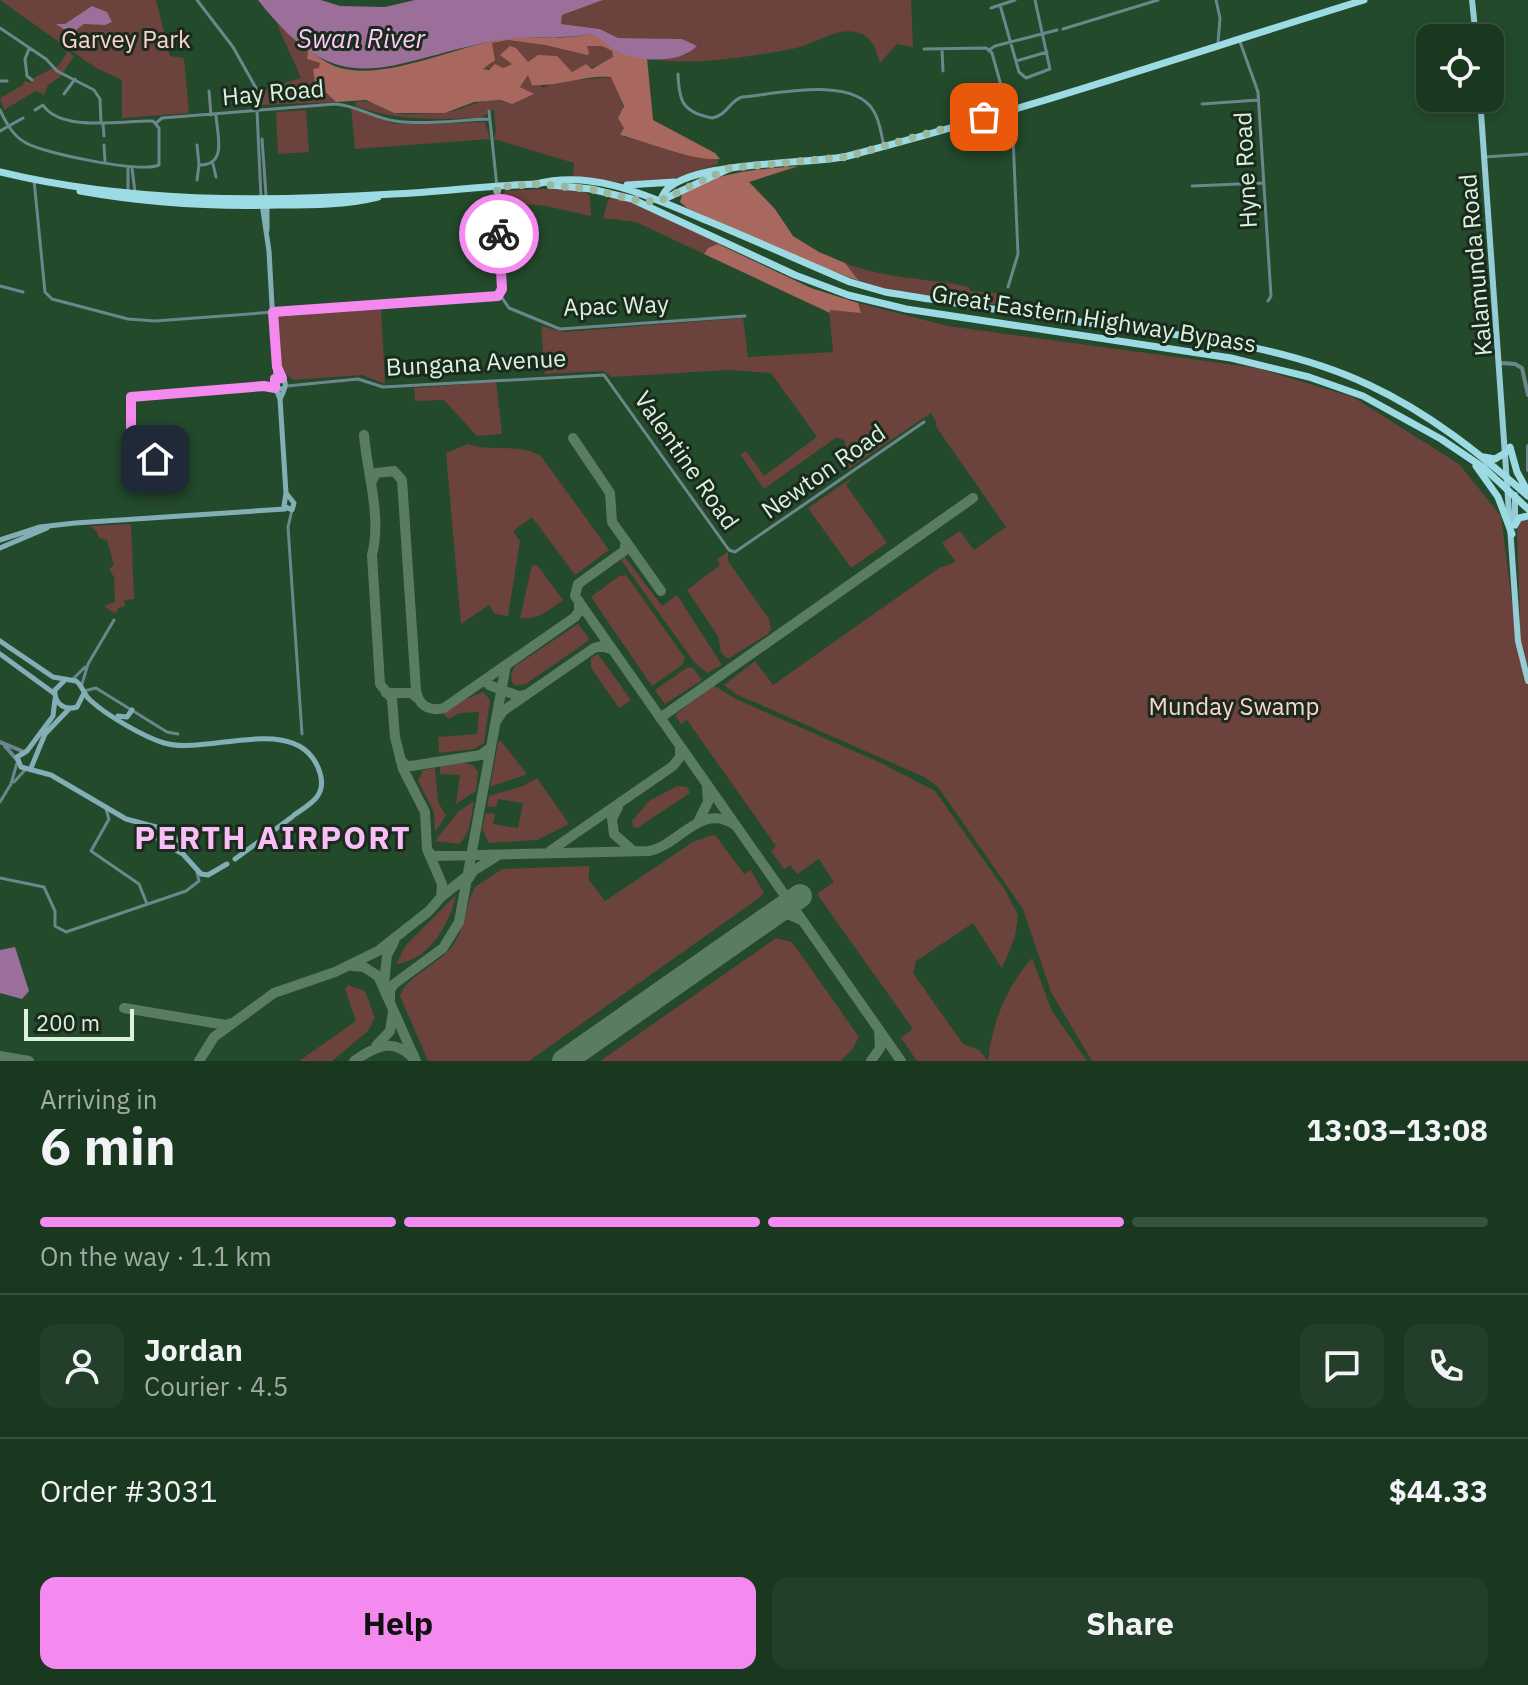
<!DOCTYPE html>
<html lang="en">
<head>
<meta charset="utf-8">
<style>
	body { margin:0; font-family:"IBM Plex Sans",sans-serif; background:#233f29; color:#f1f3f6; height:100vh; display:flex; flex-direction:column; font-size:30px; white-space:nowrap }
	* { box-sizing:border-box; margin:0 }
	p { font-size:26px; color:#9faca5 }
	.icon { flex:none; width:44px; height:44px; fill:none; stroke:currentColor; stroke-width:2; stroke-linecap:round; stroke-linejoin:round }
	.map { position:relative; height:1061px; overflow:hidden }
	.side { display:flex; flex-direction:column; background:#1a3820; flex:1 }
	.side>* { flex:none }
	.fabs { position:absolute; left:1416px; top:24px; display:grid; gap:16px }
	.fabs a { display:grid; place-items:center; width:88px; height:88px; border-radius:16px; background:#1a3820; box-shadow:0 4px 12px #0003,0 0 0 2px #38523e; font-size:40px }
	.scale { position:absolute; left:24px; bottom:20px; width:110px; box-sizing:border-box; padding-left:8px; border:4px solid #dcf2df; border-top:0; font-size:22px; line-height:28px; white-space:nowrap; color:#dcf2df; -webkit-text-stroke:6px #1a2b1d; paint-order:stroke }
	.pin { position:absolute; display:grid; place-items:center; width:68px; height:68px; color:#fff; margin:-34px; border-radius:16px; box-shadow:0 4px 12px #0006 }
	.courier { position:absolute; display:grid; place-items:center; width:80px; height:80px; margin:-40px; border:6px solid #f489f0; border-radius:50%; background:#fff; color:#222; box-shadow:0 2px 10px #0007 }
	.head em { font-style:normal; font-weight:800 }
	.head div { display:flex; flex-direction:column-reverse }
	.head { display:flex; align-items:center; justify-content:space-between; height:136px; padding:0 40px }
	h1 { font-size:52px; font-weight:800; line-height:60px }
	.bar { display:grid; grid-template-columns:repeat(4,1fr); gap:12px 8px; align-content:center; height:96px; padding:0 40px }
	.bar i { height:10px; border-radius:6px; background:#38523e }
	.bar .current { background:#f489f0 }
	.bar p { grid-column:span 4 }
	.line { display:flex; align-items:center; gap:20px; padding:0 40px; border-top:2px solid #38523e }
	.line div { flex:1 }
	.round { display:grid; place-items:center; flex:none; width:84px; height:84px; border-radius:16px; background:#233f29 }
	.cta { display:flex; gap:16px; margin-top:auto; padding:16px 40px }
	.cta a { flex:1; height:92px; border-radius:16px; background:#f489f0; color:#111; font-size:32px; font-weight:800; line-height:92px; text-align:center }
	.cta a+a { background:#233f29; color:#f1f3f6 }
	.map>svg:first-child { display:block }
	.green { fill:#6b423c }
	.forest { fill:#a8685f; fill-rule:evenodd }
	.water { fill:#9c6f9a }
	.lines { fill:none; stroke-linecap:round; stroke-linejoin:round }
	.taxiway { stroke:#5a7c61; stroke-width:10 }
	.runway { stroke:#5a7c61; stroke-width:24 }
	.minor { stroke:#6c878b; stroke-width:3 }
	.tertiary { stroke:#6c878b; stroke-width:4 }
	.secondary { stroke:#83aeb5; stroke-width:5 }
	.primary { stroke:#95ccd5; stroke-width:6 }
	.trunk { stroke:#9cdae4; stroke-width:7 }
	.done { stroke:#9bb7a0; stroke-width:8; stroke-dasharray:0 14.4 }
	.route { stroke:#f489f0; stroke-width:10 }
	.labels { text-anchor:middle; dominant-baseline:central; stroke-width:6; stroke-linejoin:round; paint-order:stroke }
	.park-label { font-size:24px; fill:#fcd4ce; stroke:#1a2b1d }
	.street-label { font-size:24px; fill:#dcf2df; stroke:#1a2b1d }
	.water-label { font-size:26px; font-style:italic; fill:#ffc8fb; stroke:#1a2b1d }
	.district-label { font-size:32px; font-weight:bold; letter-spacing:2px; fill:#fabef6; stroke:#1a2b1d }
</style>
</head>
<body>
<div class="map">
<svg width="1528" height="1061" viewBox="0 0 1528 1061">
	<rect width="100%" height="100%" fill="#234a2b"/>
	<path class="green" d="M0 0H156L170 56 184 58 189 113 122 118V80L96 68Z
		M603 0H911L913 47 897 44 880 63C876 49 872 35 855 32 835 27 812 46 791 49 748 57 701 65 657 60L689 54 682 39 618 38 600 29 561 24 562 15Z
		M277 24 308 50 307 59 320 63 322 87 336 102 262 105V90L301 78Z
		M508 40 545 45 587 55 586 46H602L612 51 613 58C600 69 586 66 572 72L559 61 528 62 518 52 511 61 513 63 503 68 482 69 491 64V43Z
		M68 51 74 56 60 77 48 85 44 95 36 91 4 110 0 98 23 85 24 81 32 83 34 78 59 65Z
		M528 75 543 88 554 82 612 77C620 95 630 116 621 136 654 144 684 156 718 160V164L661 183 641 184 573 178 574 163 494 139 496 133 494 110H488L487 114 481 118C437 119 398 122 356 106L355 102C374 98 380 110 396 113 409 116 426 113 439 113 467 112 480 93 511 104L523 89 520 87Z
		M351 108 395 124 485 122 490 139 355 149Z
		M306 110 309 152 278 154 276 112Z
		M543 189 583 190 590 196 591 216 546 206 501 202 505 191Z
		M613 197 645 206 724 245 708 248 704 254 636 222 603 218 608 200Z
		M845 263C888 280 925 277 969 287L970 291 1009 294 1013 304 1005 306 881 288 859 281Z
		M858 303 948 326 1257 368 1353 397 1459 464 1501 516 1512 603 1520 623 1517 528 1521 521 1528 519V1061H1092L1051 992 1023 909 938 787 924 777 736 694 724 685 755 661 773 685 939 568 956 562 942 543 960 531 974 550 1006 527 935 425 937 423 931 413 848 469 845 441 837 437 764 489 740 454 746 451 764 476 817 437 771 373 729 370 612 377 603 371 545 374 541 326 563 332 743 318 748 357 833 352 829 310 860 312Z
		M381 308 385 384 362 375 293 380 280 369 275 315Z
		M496 382 502 434 477 436 444 400 415 401 414 388Z
		M468 444C492 453 518 442 541 456L609 550 575 575 532 517 513 531 520 541 508 616 495 614 489 605 461 624 446 453Z
		M853 477 846 485 887 543 851 568 808 508Z
		M131 524 134 599 124 600 125 606 118 608 116 614 104 606 115 602 114 577 109 569 114 565 107 540 99 538 97 532 90 526Z
		M728 552V561L769 619 771 629 768 634 728 659 721 653 718 636 687 590 720 565 717 559Z
		M625 557 662 606 677 595 722 665 707 673 694 662 621 560Z
		M532 565 538 566 563 600C549 610 537 621 520 618Z
		M626 575 685 658 682 665 652 686 591 597 619 576Z
		M578 624 589 638 588 641 526 684 516 686 512 683 511 674 515 666Z
		M598 654 631 700 619 708 591 668V658Z
		M688 667 693 668 702 680 665 704 655 690Z
		M713 685 738 700 881 763 935 791 1005 890 1018 915 1015 937 1002 968 973 923 916 961 913 973 963 1044 979 1050 988 1061C992 1022 1006 988 1032 958L1052 1011 1087 1061H917L901 1038 913 1029 817 894 834 882 819 859 797 874 790 865 784 869 771 851 776 846 687 720 681 724 675 715Z
		M483 692 490 700 484 743 474 749 439 753 438 737 477 734 479 712 459 713 449 719 443 714 464 700Z
		M500 740 527 774 490 787 498 743Z
		M465 763 473 765 478 772 476 791 456 804 460 775 440 774V765Z
		M435 768 438 802 446 816 435 832 434 812 418 781 423 770Z
		M537 778 569 824 537 840 489 843 482 829 486 813 495 814 493 824 518 828 523 803 498 799 496 807 487 806 489 796 523 786Z
		M677 786 687 787 690 793 637 828 633 827 632 821 649 801Z
		M474 801C471 816 471 833 459 844L435 841 459 811Z
		M712 835 716 836 744 874 751 870 764 893 759 898 529 1061H428L400 996C407 975 440 964 453 945 466 927 465 905 475 887L502 869 589 866V880L605 901 693 842Z
		M456 895C450 924 429 961 396 964L406 945Z
		M776 938 792 942 859 1037 852 1050 840 1061H600Z
		M348 985 365 991 375 1018 368 1031 332 1061H299L356 1021 345 989Z"/>
	<path class="forest" d="M592 34 606 40 616 51 647 58 653 120 715 153 720 159C695 162 648 142 620 135L624 128 618 118 624 106 611 77C584 75 557 87 532 85L528 75 520 87 534 94 512 104 500 100 474 102 445 113H394L366 100 336 102 315 82 313 69 319 68 320 63 307 59 308 50C316 55 325 62 334 66 382 84 456 45 505 39 534 36 564 40 592 34ZM508 40 545 45 587 55 589 53 587 46H602L612 51 613 57 592 69 586 64 572 72 557 56 538 55 528 62 516 48 510 46 500 55 512 64 503 68 495 64 489 70 483 69 495 60 492 43Z
		M799 166 749 182 775 209 793 236 819 252 845 263 859 281 802 259 687 208 680 202 683 191C721 172 757 169 799 166Z
		M718 244 811 288 858 303 861 313 830 310V313L704 254 708 248Z"/>
	<path class="water" d="M258 0H321L340 6 385 7 415 0H603L562 15 561 24 600 29 618 38 682 39 697 46C680 64 640 62 618 52 609 48 603 39 592 34 560 40 527 35 494 41 384 62 342 107 258 0Z
		M92 6 107 12 112 22 105 25 84 24 77 29 78 44 72 42 68 32 56 24H65Z
		M15 947 29 991 22 999 0 993V950Z"/>
	<g class="lines">
		<path class="taxiway" d="M573 438 610 493 612 522 661 591
			M371 483 376 473 394 471 402 480 416 690C418 705 429 712 444 708L575 617 579 611V601
			M626 541 624 551 578 584 575 596 901 1061
			M489 685 518 696 525 695
			M386 693H411L417 698
			M660 718 973 498
			M497 720 503 711 594 648 601 646 611 649
			M400 759 405 765 411 766 481 755 491 747
			M618 807 612 819 614 834 631 849
			M699 820 708 802 707 787
			M428 851 433 856 649 851C680 845 700 802 735 825
			M550 851 673 766 680 757V747
			M469 878 473 871 497 856
			M441 897 472 872
			M766 919 785 913 801 920
			M352 966 364 967 378 976 416 1061
			M384 984 387 955 394 942
			M390 1001V990L394 984 443 948 459 922 506 665
			M124 1008 226 1025 232 1023
			M376 1046 390 1031 393 1012
			M0 1056 29 1061
			M199 1061 214 1037 274 993 335 972 378 951 429 911 441 897 442 884 427 849 425 812 403 769 395 737 392 699 380 684 372 555C382 516 367 473 364 435
			M354 1061C374 1047 392 1037 412 1057
			M871 1061 880 1048 879 1030"/>
		<path class="runway" d="M564 1061 800 896"/>
		<path class="minor" d="M197 0 233 47 256 88 261 198
			M1216 0 1220 18 1218 43
			M1000 5 1019 72 1026 78 1050 69 1035 0
			M991 8 1015 0
			M0 28 46 59 57 71 94 90 100 99 101 123
			M1063 29 1158 0
			M1239 39 1258 92 1271 296 1268 301
			M29 49 25 59 27 76 32 80
			M924 49 986 48 992 53 1011 121 1013 137 1018 254 1008 287
			M942 49 943 71
			M989 50 995 46 1057 30
			M1016 61 1047 52
			M678 74C679 101 682 112 712 118 728 115 729 101 742 97 776 94 852 76 873 110 880 120 881 134 884 146
			M0 81H7
			M209 91 211 115
			M64 94 75 79
			M1202 104 1258 100
			M0 110C6 123 13 136 26 143 46 154 140 173 159 165V128L153 121C124 120 61 133 43 105L35 110
			M489 111 497 187 500 295
			M156 123 162 118 335 104C356 105 373 118 395 121 425 125 459 120 489 119
			M103 124 104 136
			M0 131 23 118
			M262 139 266 195
			M104 145 105 161
			M197 145 199 165C228 166 217 134 216 115
			M1484 157 1528 154
			M213 164 216 177
			M132 168 135 192
			M34 180 45 292 52 299 128 319 155 321 500 295
			M197 180 199 165
			M1192 186 1263 183
			M128 191V168
			M0 286 23 292
			M500 295 509 308 560 329 745 316
			M287 386 358 379 383 387 604 375 729 550 735 552 924 422
			M155 459 131 437V397L264 386 275 388
			M292 510 288 527 302 734
			M74 678 85 667
			M82 684 88 664 114 620
			M84 691 96 688 167 732 178 734
			M14 782 25 770
			M0 802 11 784 17 763
			M106 809 109 819 91 851 139 884 147 904
			M0 878 44 887 55 911V926L66 932 186 891 199 881 197 873"/>
		<path class="tertiary" d="M1501 363 1515 364 1522 368 1528 395
			M1528 446V470
			M0 742 22 751
			M5 746 17 760"/>
		<path class="secondary" d="M262 204 269 251 276 378
			M267 230V204
			M276 389 280 399 286 493 284 506 292 510 294 503 286 493
			M280 399C283 392 289 383 282 378H276L275 388 283 389
			M0 540 40 527 75 523 285 509
			M0 548 47 528
			M0 641 53 677 76 681C83 686 83 694 90 700 106 715 144 737 164 743 208 756 301 710 320 773 327 796 310 804 294 815
			M0 654 55 694
			M65 680 55 690C54 703 64 711 77 707L84 693
			M118 716 127 717 132 710
			M27 751 17 757 21 767 51 775 126 819 160 828 175 838 182 853 201 874 208 875 227 864
			M27 751 53 716 55 699
			M31 768 45 734 69 709
			M148 828 159 840 181 853
			M156 834 174 846
			M235 859 292 817"/>
		<path class="primary" d="M1472 0 1476 38
			M1480 98 1518 641 1528 681
			M1515 495V524"/>
		<path class="trunk" d="M0 172C128 203 262 202 393 194 441 192 490 185 538 184
			M536 184C595 168 655 199 708 221 756 241 803 262 850 282L885 292C955 303 1026 315 1096 324 1188 336 1284 345 1369 385 1429 413 1479 453 1528 496
			M550 185 591 189 636 200
			M627 185 675 182
			M80 191C147 203 212 207 279 205 312 205 346 205 378 197
			M634 200 795 275 848 295 906 309 1231 358 1309 377 1363 396 1441 439 1484 468 1528 509
			M660 201 730 168
			M661 201C666 159 815 165 848 156 1022 111 1192 53 1364 0
			M1510 447 1517 472 1528 492
			M1484 457 1495 459 1505 453
			M1476 466 1498 497 1512 534
			M1515 525 1519 518 1528 516"/>
	</g>
	<g class="lines">
		<path class="done" d="M499 234 497 187 536 184 591 189 634 200 657 202 730 168 846 157 984 117"/>
		<path class="route" d="M155 459 131 437V397L264 386 275 388V379L282 378 277 367 273 312 498 296 502 289 499 234"/>
	</g>
	<g class="labels">
		<g class="park-label">
			<text x="126" y="39">Garvey Park</text>
			<text x="1234" y="706">Munday Swamp</text>
		</g>
		<g class="street-label">
			<text transform="translate(273 92) rotate(-5)">Hay Road</text>
			<text transform="translate(1245 170) rotate(-93)">Hyne Road</text>
			<text transform="translate(1475 265) rotate(-95)">Kalamunda Road</text>
			<text transform="translate(616 305) rotate(-2)">Apac Way</text>
			<text transform="translate(1094 318) rotate(9)">Great Eastern Highway Bypass</text>
			<text transform="translate(476 362) rotate(-3)">Bungana Avenue</text>
			<text transform="translate(687 460) rotate(55)">Valentine Road</text>
			<text transform="translate(823 471) rotate(-35)">Newton Road</text>
		</g>
		<g class="water-label">
			<text x="361" y="38">Swan River</text>
		</g>
		<g class="district-label">
			<text x="273" y="837">PERTH AIRPORT</text>
		</g>
	</g>
</svg>
<div class="fabs">
<a><svg class="icon" aria-label="locate" viewBox="0 0 24 24"><circle cx="12" cy="12" r="6"/><path d="M12 2v4M12 18v4M2 12h4M18 12h4"/></svg></a>
</div>
<div class="scale">200 m</div>
<div class="pin" style="left:984px;top:117px;background:#ea580c"><svg class="icon" aria-label="bag" viewBox="0 0 24 24"><path d="M5 8h14l-1 12H6zM9 8a3 3 0 0 1 6 0"/></svg></div>
<div class="pin" style="left:155px;top:459px;background:#1f2937"><svg class="icon" aria-label="home" viewBox="0 0 24 24"><path d="M3 11l9-7 9 7M6 9v11h12V9"/></svg></div>
<div class="courier" style="left:499px;top:234px"><svg class="icon" aria-label="bike" viewBox="0 0 24 24"><circle cx="6" cy="16" r="4"/><circle cx="18" cy="16" r="4"/><path d="M6 16l4-8h5l3 8M10 8l3 8H6M13 5h3"/></svg></div>
</div>
<section class="side">
<div class="head"><div><h1>6 min</h1><p>Arriving in</p></div><em>13:03–13:08</em></div>
<div class="bar"><i class="current"></i><i class="current"></i><i class="current"></i><i></i><p>On the way · 1.1 km</p></div>
<div class="line" style="height:144px"><a class="round"><svg class="icon" aria-label="person" viewBox="0 0 24 24"><circle cx="12" cy="8" r="4"/><path d="M4 21q1-7 8-7t8 7"/></svg></a><div><b>Jordan</b><p>Courier · 4.5</p></div><a class="round"><svg class="icon" aria-label="chat" viewBox="0 0 24 24"><path d="M4 5h16v11H9l-5 4z"/></svg></a><a class="round"><svg class="icon" aria-label="phone" viewBox="0 0 24 24"><path d="M5 4h4l2 5-3 2q2 4 5 5l2-3 5 2v4C11 20 4 13 5 4z"/></svg></a></div>
<div class="line" style="height:104px"><div>Order #3031</div><b>$44.33</b></div>
<div class="cta"><a>Help</a><a>Share</a></div>
</section>
</body>
</html>
